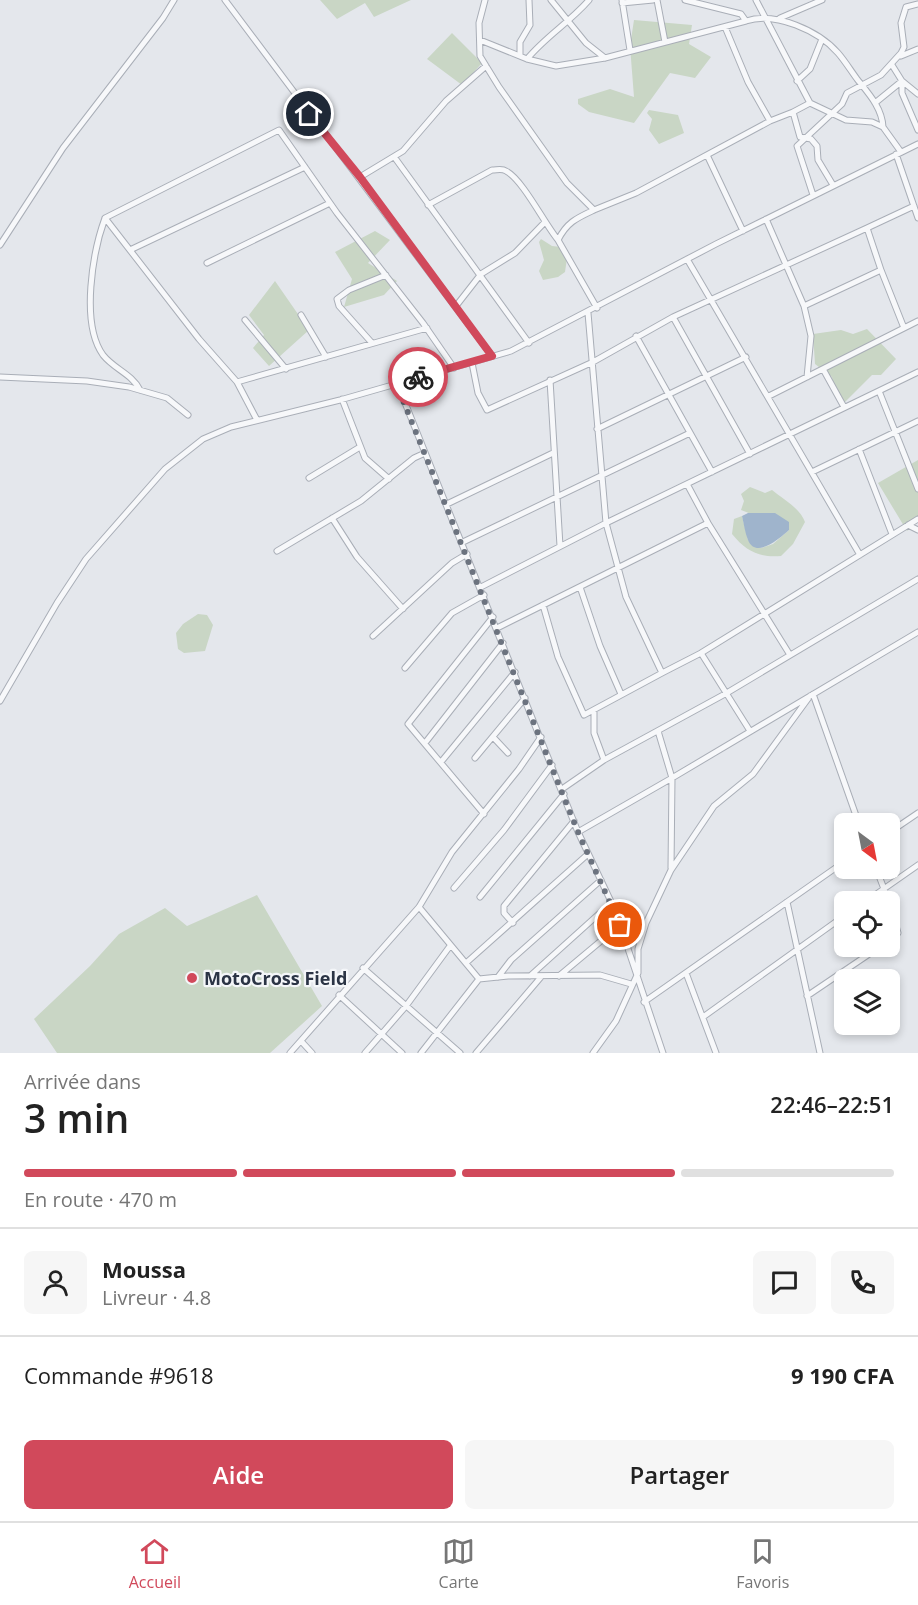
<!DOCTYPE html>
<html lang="fr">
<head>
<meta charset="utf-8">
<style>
	body { margin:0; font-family:"Open Sans",sans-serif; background:#f6f6f6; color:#222; height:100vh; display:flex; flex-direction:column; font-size:22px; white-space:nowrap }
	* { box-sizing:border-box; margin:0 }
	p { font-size:20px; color:#767676 }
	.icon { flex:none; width:33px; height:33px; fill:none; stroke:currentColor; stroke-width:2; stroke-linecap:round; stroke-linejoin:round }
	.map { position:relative; height:1053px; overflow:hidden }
	.details { display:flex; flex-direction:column; background:#fff; flex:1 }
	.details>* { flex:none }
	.needle { width:39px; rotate:148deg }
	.fabs { position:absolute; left:834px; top:813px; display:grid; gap:12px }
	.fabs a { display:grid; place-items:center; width:66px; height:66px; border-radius:9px; background:#fff; box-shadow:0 3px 9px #0003; font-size:30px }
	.pin { position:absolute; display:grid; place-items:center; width:51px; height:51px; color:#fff; margin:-26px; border:3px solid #fff; border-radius:50%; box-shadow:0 2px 6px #0007 }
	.courier { position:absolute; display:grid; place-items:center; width:60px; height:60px; margin:-30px; border:4px solid #d1495b; border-radius:50%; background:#fff; color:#222; box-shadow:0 2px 8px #0007 }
	.headline em { font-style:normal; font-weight:600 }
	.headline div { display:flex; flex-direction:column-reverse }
	.headline { display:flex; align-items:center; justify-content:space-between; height:102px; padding:0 24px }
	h1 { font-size:39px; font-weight:600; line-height:45px }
	.bar { display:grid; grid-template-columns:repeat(4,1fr); gap:9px 6px; align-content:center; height:72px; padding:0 24px }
	.bar i { height:8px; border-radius:4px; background:#e0e0e0 }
	.bar .on { background:#d1495b }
	.bar p { grid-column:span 4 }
	.line { display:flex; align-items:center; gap:15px; padding:0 24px; border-top:2px solid #e0e0e0 }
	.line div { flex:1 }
	.round { display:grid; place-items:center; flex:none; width:63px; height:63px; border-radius:9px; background:#f6f6f6 }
	.button { display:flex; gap:12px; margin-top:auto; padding:12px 24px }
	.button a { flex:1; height:69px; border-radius:9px; background:#d1495b; color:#fff; font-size:24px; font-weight:600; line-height:69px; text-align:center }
	.button a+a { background:#f6f6f6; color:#222 }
	.tabs { display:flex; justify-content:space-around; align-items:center; height:84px; border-top:2px solid #e0e0e0; background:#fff; font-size:16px; color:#767676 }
	.tabs a { display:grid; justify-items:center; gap:3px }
	.tabs .on { color:#d1495b }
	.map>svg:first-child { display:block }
	.green { fill:#c9d6c5 }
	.water { fill:#9fb4cc }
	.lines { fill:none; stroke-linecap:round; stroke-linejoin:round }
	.street-casing { stroke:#a9aeb7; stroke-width:7 }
	.street { stroke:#f7f8fa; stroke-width:5 }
	.done { stroke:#6c737f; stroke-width:6; stroke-dasharray:0 10.8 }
	.route { stroke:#d1495b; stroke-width:8 }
	.poi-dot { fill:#d1495b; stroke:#f4f6f9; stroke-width:2 }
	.labels { text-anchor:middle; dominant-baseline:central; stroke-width:4.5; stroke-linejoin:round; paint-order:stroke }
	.poi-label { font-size:18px; font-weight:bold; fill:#2b3445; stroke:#f4f6f9; text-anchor:start }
</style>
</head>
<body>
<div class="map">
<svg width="918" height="1053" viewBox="0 0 918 1053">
	<rect width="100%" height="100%" fill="#e4e7ec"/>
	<path class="green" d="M320 0H411L374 17 365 3 337 19Z
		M634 20 692 25 689 44 711 57 695 78 670 73 634 123 589 112 578 104V99L610 89 634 97 630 46Z
		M452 33 482 63 462 85 427 59Z
		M649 110 678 115 684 133 659 144 649 130 652 119 647 113Z
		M375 231 390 240 368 263 397 281 384 295 344 307 352 279 335 252Z
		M541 239 552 246 561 247 567 258 565 272 558 277 543 280 539 271 544 260 539 242Z
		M275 281 309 330 269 366 253 348 264 335 249 315Z
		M867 329 896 359 881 375H872L844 403 834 389 832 377 815 364 813 334 841 330 853 334Z
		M918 460V519L907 531 878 483Z
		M750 487 765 493 772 490C783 499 800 508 805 522L793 544 781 556C759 558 746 551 732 534L734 519 742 516 748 540 761 548 773 544 789 530 765 513 754 515 741 510 744 501 741 494Z
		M198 614 207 615 213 625 205 651 184 653 178 649 176 633 183 624Z
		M257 895 322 1006 270 1053H57L34 1019 90 966 119 934 165 908 187 926Z"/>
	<path class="water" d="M748 513H775L789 522V530C781 537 756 560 748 540 745 533 744 524 742 516Z"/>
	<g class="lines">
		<defs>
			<path id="street" d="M225 0 492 356
				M485 0 479 23 480 56 499 87 567 183 594 210C577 218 567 222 558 240L597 308
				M551 0 586 43 605 58
				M622 0 630 50
				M657 0 665 42
				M685 0 741 14 746 21C775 11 819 31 838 53 845 61 851 71 857 79 869 94 882 108 883 127
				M756 0 810 103 793 112 800 137 811 139 817 146 818 160 833 185
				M622 3 653 0
				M780 18 822 0
				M725 27 748 82 770 121 793 112
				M480 40 527 59 556 66 605 58 746 21
				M520 54V42L530 25 529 0
				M901 56 918 49
				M527 59C546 36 570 22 589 0
				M892 65 902 81 918 94
				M797 81 810 69 822 39
				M810 103 846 120 872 122 883 127 901 152
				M875 103 902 81V93L918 130
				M896 154 918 218
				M707 155 743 231
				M395 158 529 343
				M360 177 403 151 446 101 486 66
				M813 195 797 146 842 104 847 93 881 75 901 53 904 47 901 23 906 7 918 4
				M428 205 492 170C497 170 502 168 506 171 523 180 544 223 558 240
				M594 210 636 193 770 121
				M105 218 199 339 237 382
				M766 219 804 306
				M0 245 63 148 163 18 174 0
				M130 250 305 167
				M687 259 860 555
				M207 263 330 203
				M881 270 904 328
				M456 306 481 274 515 253 545 222
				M588 313 606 523 626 597 662 673 701 653 918 519
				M301 315 326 357
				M673 317 750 454
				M245 320 286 369
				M636 336 712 472
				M372 343 339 306 337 299 349 290 386 275
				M472 363 478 393 487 410 593 362 673 317 867 228
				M823 369 844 407
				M0 377 87 381 129 387 167 398 188 415
				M807 377 811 336 804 306 881 270 867 228 914 206
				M550 380 560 546
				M397 383 578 832 615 910 663 1053
				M140 390C132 374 114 369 103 355 80 323 93 251 105 218L279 130 337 213 423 323 454 368
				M879 391 918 489
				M769 396 918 321
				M342 399 365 458 389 479
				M257 420 237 382 427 328
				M597 429 746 357
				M859 449 892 534
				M812 472 918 421
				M309 478 360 447
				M687 484 708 523 790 655
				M447 504 553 453
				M332 518 357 557 403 609
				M908 525 918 530
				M463 542 690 433
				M277 551 361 501 414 458 425 453
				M481 587 606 523 918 372
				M580 587 600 646 621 694
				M543 605 558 657 584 715 662 673
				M497 628 708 523
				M373 636 452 563 467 554
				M701 653 750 731
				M405 668 452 613 484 595
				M813 694 859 824
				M0 701 57 603 86 559 165 469 203 439 231 427 340 400 511 351 716 244 918 144
				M493 737 508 753
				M425 743 503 643
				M475 758 525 698
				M604 760 725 694 918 579
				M441 762 515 672
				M562 789 604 760 594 733V710
				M484 814 408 724 493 617
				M578 832 672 778 658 731
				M890 832 918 813
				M671 868 672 778 918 632
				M876 868 889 902
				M454 888 504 830 552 765
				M480 897 564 794
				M787 902 820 1053
				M865 902 918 865
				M890 904 898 933 890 941
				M419 907 479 979 508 976 600 975 631 984
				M513 923 504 913V906L574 821
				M466 963 588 854
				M363 968 460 1053
				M686 973 716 1053
				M530 976 611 903
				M559 976 620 925
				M498 977 511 960 601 880
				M339 995 402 1053
				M807 996 881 946
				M644 1002 844 862
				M703 1017 844 916
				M301 1041 312 1053
				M290 1053 419 907 452 852 519 769 541 737
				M365 1053 406 1006 450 946
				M421 1053 479 979
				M476 1053 541 977
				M593 1053 616 1021 638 973V949L646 923 671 870 714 806 753 774 810 696"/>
		</defs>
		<use href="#street" class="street-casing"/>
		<use href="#street" class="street"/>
	</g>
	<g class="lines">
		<path class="done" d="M418 377 396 383 578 832 620 925"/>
		<path class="route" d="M309 114 360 177 492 356 418 377"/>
	</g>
	<circle class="poi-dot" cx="192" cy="978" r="6"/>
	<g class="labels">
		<g class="poi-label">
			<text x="204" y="978">MotoCross Field</text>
		</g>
	</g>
</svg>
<div class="fabs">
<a><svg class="needle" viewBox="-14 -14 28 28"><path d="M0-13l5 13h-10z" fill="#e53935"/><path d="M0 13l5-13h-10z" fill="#767676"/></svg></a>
<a><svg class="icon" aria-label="locate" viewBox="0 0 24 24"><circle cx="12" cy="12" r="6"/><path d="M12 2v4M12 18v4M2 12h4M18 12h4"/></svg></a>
<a><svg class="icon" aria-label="layers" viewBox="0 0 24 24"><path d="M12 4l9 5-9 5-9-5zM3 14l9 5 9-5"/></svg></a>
</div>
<div class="pin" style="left:620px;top:925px;background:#ea580c"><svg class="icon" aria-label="bag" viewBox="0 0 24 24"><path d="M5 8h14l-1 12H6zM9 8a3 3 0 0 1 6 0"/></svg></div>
<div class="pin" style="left:309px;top:114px;background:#1f2937"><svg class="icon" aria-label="home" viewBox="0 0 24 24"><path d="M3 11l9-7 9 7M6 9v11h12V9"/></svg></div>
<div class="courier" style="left:418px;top:377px"><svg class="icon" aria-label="bike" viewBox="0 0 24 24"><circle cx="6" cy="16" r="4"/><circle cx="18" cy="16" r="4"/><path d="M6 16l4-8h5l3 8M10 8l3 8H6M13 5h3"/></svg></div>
</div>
<section class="details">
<div class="headline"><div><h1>3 min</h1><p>Arrivée dans</p></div><em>22:46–22:51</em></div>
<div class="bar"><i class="on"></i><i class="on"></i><i class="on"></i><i></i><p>En route · 470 m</p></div>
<div class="line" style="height:108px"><a class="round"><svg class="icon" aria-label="person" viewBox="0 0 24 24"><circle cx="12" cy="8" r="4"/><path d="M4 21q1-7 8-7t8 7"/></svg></a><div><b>Moussa</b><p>Livreur · 4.8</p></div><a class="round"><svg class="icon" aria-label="chat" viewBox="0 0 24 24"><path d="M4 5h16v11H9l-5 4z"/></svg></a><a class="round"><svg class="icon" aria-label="phone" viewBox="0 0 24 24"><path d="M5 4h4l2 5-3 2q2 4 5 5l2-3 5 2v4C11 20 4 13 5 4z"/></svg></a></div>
<div class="line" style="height:78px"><div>Commande #9618</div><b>9 190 CFA</b></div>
<div class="button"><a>Aide</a><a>Partager</a></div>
</section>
<nav class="tabs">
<a class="on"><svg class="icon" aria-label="home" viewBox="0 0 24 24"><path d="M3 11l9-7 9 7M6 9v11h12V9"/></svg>Accueil</a>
<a><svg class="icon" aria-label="map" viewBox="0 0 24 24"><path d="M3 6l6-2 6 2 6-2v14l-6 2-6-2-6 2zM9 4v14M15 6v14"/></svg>Carte</a>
<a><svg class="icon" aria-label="saved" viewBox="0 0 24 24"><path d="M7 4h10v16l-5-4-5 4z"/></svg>Favoris</a>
</nav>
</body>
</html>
